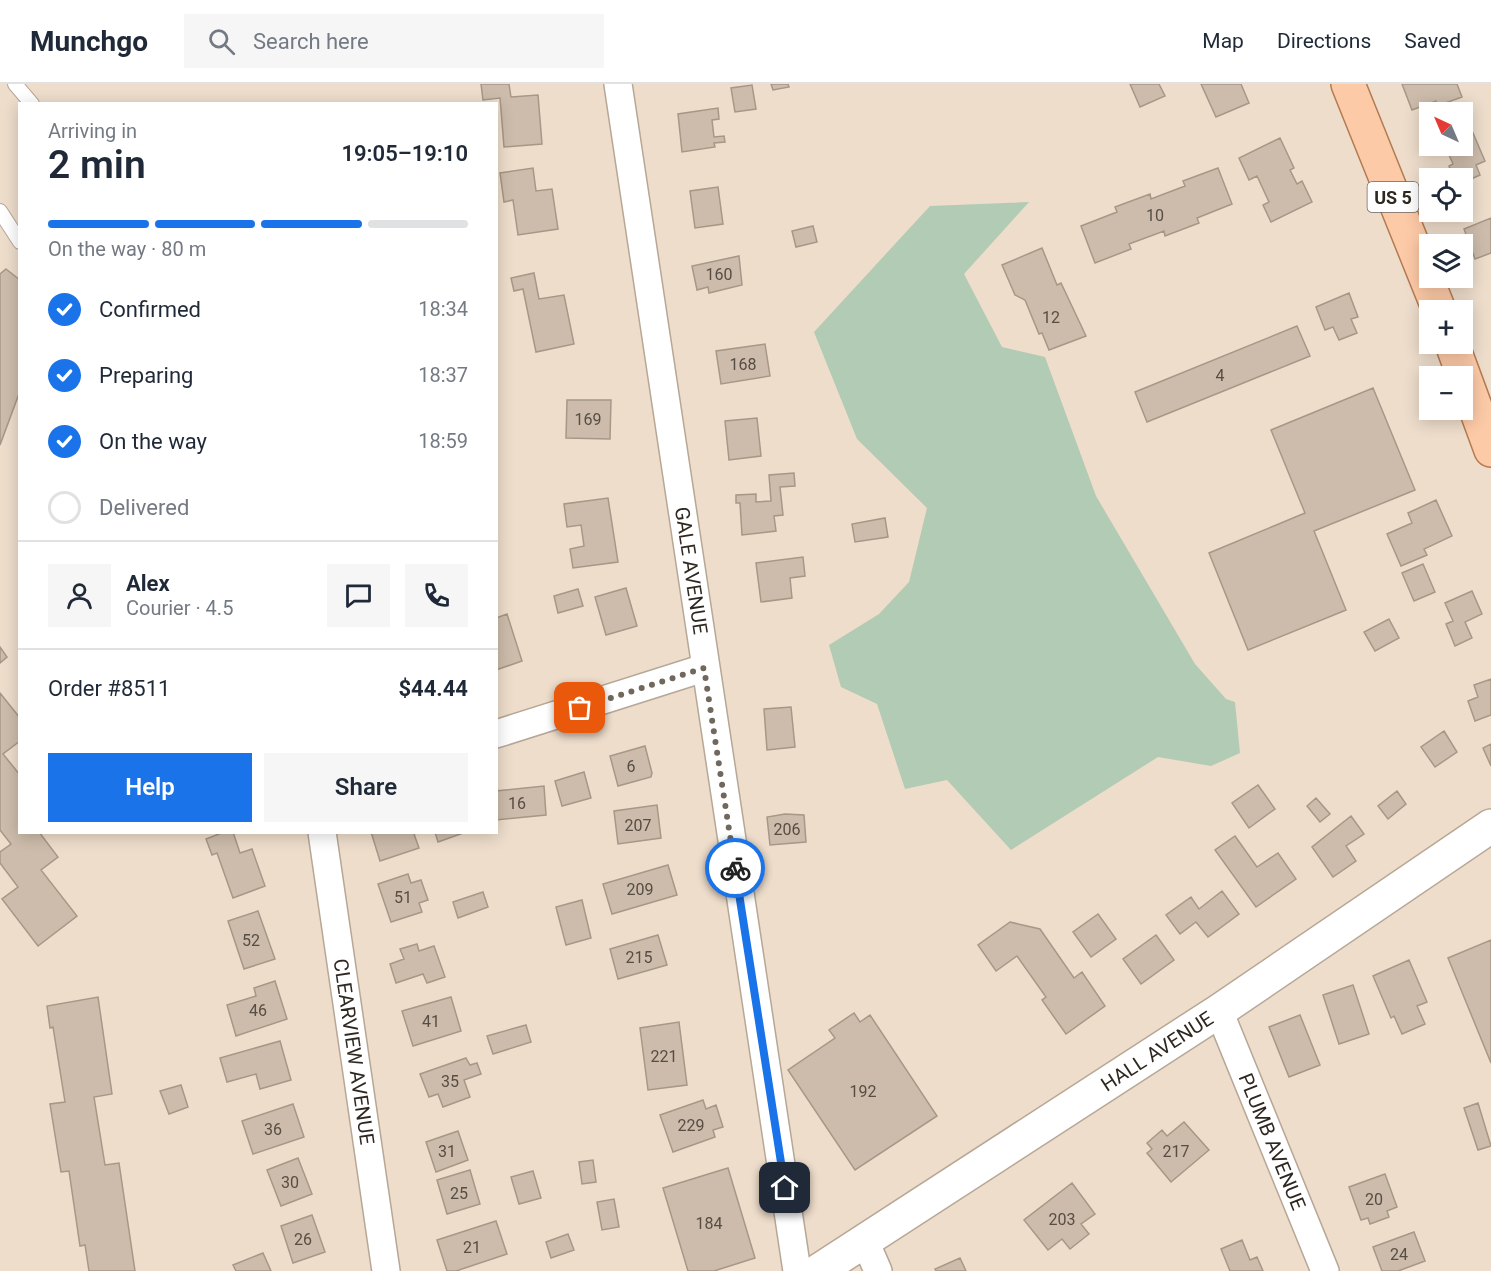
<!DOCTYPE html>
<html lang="en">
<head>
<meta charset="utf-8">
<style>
	body { margin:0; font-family:Roboto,sans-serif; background:#f6f6f7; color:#1f2937; height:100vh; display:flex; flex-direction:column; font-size:22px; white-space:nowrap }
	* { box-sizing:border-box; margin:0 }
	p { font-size:20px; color:#747a83 }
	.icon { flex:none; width:33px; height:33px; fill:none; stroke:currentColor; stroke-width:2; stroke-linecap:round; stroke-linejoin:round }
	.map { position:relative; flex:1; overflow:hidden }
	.sheet { position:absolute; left:18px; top:18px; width:480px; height:732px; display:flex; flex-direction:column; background:#fff; border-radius:0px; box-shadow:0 3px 15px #0003 }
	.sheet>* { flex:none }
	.needle { width:39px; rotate:316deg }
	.tools { position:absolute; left:1419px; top:18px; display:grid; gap:12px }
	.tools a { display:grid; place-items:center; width:54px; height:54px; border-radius:0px; background:#fff; box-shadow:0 3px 15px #0003; font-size:30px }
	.pin { position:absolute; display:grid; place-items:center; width:51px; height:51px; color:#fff; margin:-26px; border-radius:12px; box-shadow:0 3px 9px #0006 }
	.courier { position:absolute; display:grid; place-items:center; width:60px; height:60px; margin:-30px; border:4px solid #1a73e8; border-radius:50%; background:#fff; color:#222; box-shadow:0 2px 8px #0007 }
	.summary em { font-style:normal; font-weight:600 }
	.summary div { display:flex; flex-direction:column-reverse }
	.summary { display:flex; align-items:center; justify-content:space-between; height:102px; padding:0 30px }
	h1 { font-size:39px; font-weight:600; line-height:45px }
	.bar { display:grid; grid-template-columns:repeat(4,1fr); gap:9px 6px; align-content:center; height:72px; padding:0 30px }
	.bar i { height:8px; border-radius:4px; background:#e0e1e3 }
	.bar .current { background:#1a73e8 }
	.bar p { grid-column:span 4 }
	.line { display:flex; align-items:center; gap:15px; padding:0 30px; border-top:2px solid #e0e1e3 }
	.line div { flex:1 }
	.round { display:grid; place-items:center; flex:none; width:63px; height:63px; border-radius:0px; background:#f6f6f7 }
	ol { padding:0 30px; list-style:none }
	li { display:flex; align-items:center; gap:18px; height:66px }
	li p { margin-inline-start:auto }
	li .icon { padding:6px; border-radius:50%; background:#1a73e8; color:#fff; stroke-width:4 }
	li:last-child { color:#747a83 }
	li i { width:33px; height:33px; border:3px solid #e0e1e3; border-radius:50% }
	.button { display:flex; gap:12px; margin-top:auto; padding:12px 30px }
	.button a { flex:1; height:69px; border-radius:0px; background:#1a73e8; color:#fff; font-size:24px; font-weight:600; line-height:69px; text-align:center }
	.button a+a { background:#f6f6f7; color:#1f2937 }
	header { display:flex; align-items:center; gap:36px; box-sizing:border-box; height:84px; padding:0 30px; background:#fff; border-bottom:2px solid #e0e1e3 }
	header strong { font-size:28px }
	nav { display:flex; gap:33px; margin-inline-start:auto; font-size:21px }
	.search { width:420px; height:54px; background:#f6f6f7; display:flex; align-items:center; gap:15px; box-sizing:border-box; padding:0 21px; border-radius:0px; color:#747a83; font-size:22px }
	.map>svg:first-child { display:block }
	.green { fill:#b2cbb4 }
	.building { fill:#cdbcab; stroke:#a79786; stroke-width:1.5 }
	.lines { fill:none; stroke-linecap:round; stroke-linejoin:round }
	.service-casing { stroke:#b7a796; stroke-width:16 }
	.minor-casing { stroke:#b7a796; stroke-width:30 }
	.tertiary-casing { stroke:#b7a796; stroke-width:36 }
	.primary-casing { stroke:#b37b52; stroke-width:36 }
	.service { stroke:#fff; stroke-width:14 }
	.minor { stroke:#fff; stroke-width:27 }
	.tertiary { stroke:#fff; stroke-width:33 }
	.primary { stroke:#fdcaa7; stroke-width:33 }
	.done { stroke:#71675c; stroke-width:6; stroke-dasharray:0 10.8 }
	.route { stroke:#1a73e8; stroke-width:8 }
	.labels { text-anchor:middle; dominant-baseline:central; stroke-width:6; stroke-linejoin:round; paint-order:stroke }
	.number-label { font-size:16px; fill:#564d44 }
	.shield { fill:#fff; stroke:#6d6864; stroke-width:1.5 }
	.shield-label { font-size:18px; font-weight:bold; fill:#2e2821 }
	.street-label { font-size:20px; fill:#2e2821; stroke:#fff }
</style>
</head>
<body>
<header>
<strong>Munchgo</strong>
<div class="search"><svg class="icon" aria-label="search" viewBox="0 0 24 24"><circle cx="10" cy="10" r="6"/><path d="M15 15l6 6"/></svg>Search here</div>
<nav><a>Map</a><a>Directions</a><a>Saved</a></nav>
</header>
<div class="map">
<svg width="1491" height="1187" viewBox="0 0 1491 1187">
	<rect width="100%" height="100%" fill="#eeddcb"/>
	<path class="green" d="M1029 118 964 190 1002 263 1045 273 1096 412 1195 580 1226 615 1235 618 1240 669 1211 682 1158 673 1011 766 947 696 905 705 877 620 841 603 829 561 879 530 909 498 927 424 857 355 814 248 930 122Z"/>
	<path class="building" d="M481 0H509L511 13 538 11 542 60 504 63 500 14 483 16Z
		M771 0H788L789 3 773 6Z
		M1130 0H1159L1165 12 1140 23Z
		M1201 0H1241L1249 19 1216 33Z
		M1402 0H1457L1462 13 1437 22 1436 17 1412 26Z
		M752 1 756 25 735 28 731 4Z
		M718 24 719 35 712 36 714 53 724 52 725 58 714 59 715 63 682 68 678 30Z
		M1473 49 1485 77 1476 81 1480 91 1462 99V94H1454L1449 82 1453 80 1445 62H1462V53Z
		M1280 54 1294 84 1290 86 1297 100 1302 97 1312 118 1271 138 1263 121 1269 118 1257 92 1249 96 1239 74Z
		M533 84 536 107 552 105 558 145 518 151 513 116 504 118 500 89Z
		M1218 84 1232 120 1197 134 1199 139 1165 152 1164 147 1129 160 1131 165 1095 179 1081 142 1117 128 1115 123 1150 110 1151 115 1185 102 1183 97Z
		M718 103 723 140 695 144 690 107Z
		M1491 134V169L1475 175 1464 145Z
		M813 142 817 158 796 163 792 147Z
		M1042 164 1057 201 1061 199 1086 252 1049 266 1042 249 1039 250 1025 216 1015 211 1002 181Z
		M739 172 742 201 709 209 708 203 697 206 692 182Z
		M6 185 20 196V307L0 361V190Z
		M534 189 539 215 564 211 574 260 536 268 523 205 514 207 511 194Z
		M1349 209 1358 233 1351 235 1357 249 1339 256 1333 243 1325 246 1316 223Z
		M1297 242 1310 272 1147 338 1135 308Z
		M765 260 770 292 721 300 716 267Z
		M1373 304 1415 406 1314 447 1346 526 1248 566 1209 469 1305 429 1271 346Z
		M567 316H611L610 355 566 354Z
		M757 334 761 372 729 376 725 337Z
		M794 389 795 402 780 403 783 431 774 432 776 447 742 451 740 419H736V411L756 410V418L771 417 769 391Z
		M608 414 618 478 573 484 570 465 584 462 581 441 567 443 564 420Z
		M1436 416 1452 452 1424 465 1427 471 1401 482 1387 450 1412 439 1408 429Z
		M885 434 888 453 855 458 852 440Z
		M803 473 805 492 790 494 792 514 761 518 756 479Z
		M1423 480 1435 508 1414 517 1402 489Z
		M626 504 637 542 606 551 595 513Z
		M578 505 583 522 558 529 554 512Z
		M1472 507 1482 530 1465 538 1472 554 1455 562 1446 540 1453 537 1445 519Z
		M507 530 522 577 496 586V534Z
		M1389 535 1399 554 1375 567 1364 548Z
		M0 563 7 573 0 579Z
		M1491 595V631L1475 637 1468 617 1478 613 1474 601Z
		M0 609 20 634V657L3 670 20 691V748H39L58 773 41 786 77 832 38 862 2 815 18 803 0 779V768L11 760 0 746Z
		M791 623 795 663 767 666 764 625Z
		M1444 647 1457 668 1435 683 1421 663Z
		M1491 660V682L1483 664Z
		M645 662 652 689 651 693 618 702 610 672Z
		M584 688 591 714 562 722 555 697Z
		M1258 701 1275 725 1249 744 1232 719Z
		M544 702 546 731 496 736V707Z
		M1397 707 1406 720 1388 735 1378 722Z
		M1316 714 1330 730 1320 738 1307 722Z
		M657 721 661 754 618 760 614 727Z
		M785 730 804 731 806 758 770 761 767 733Z
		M1351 732 1364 750 1346 762 1356 777 1333 793 1312 763Z
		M224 748H233L240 769 252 765 265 802 233 814 217 769 212 771 206 755Z
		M371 748H418L414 750 419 764 380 777Z
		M435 748H466L438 758Z
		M1235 752 1257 783 1278 769 1296 795 1256 823 1215 766Z
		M668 781 677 811 612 830 603 800Z
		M408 790 411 799 421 796 428 816 419 819 422 828 391 838 378 800Z
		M1222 807 1239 830 1208 853 1196 838 1180 850 1166 831 1191 813 1199 825Z
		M483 808 488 823 458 834 453 818Z
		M582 816 591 854 566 861 556 823Z
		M258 827 275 875 244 885 228 837Z
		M1098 830 1116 855 1091 873 1073 848Z
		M1010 838 1040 845 1074 894 1082 888 1105 922 1066 950 1042 916 1046 913 1017 872 996 887 978 861Z
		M658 851 667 881 618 895 610 865Z
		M1156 851 1174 876 1141 900 1123 875Z
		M1491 856V979L1448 874Z
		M417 860 419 867 434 862 445 893 427 899 423 890 396 899 390 880 404 875 400 865Z
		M1409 876 1427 918 1417 922 1425 940 1402 950 1394 932 1391 934 1373 892Z
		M275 897 287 935 236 952 227 921 256 912 254 904Z
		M1353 901 1369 950 1339 960 1323 911Z
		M98 913 112 1010 94 1013 105 1081 119 1079 135 1187H89L85 1161 80 1162 69 1087 61 1088 50 1020 65 1018 53 943 50 944 47 922Z
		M451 913 461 947 413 962 402 927Z
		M854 929 860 938 870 931 937 1032 855 1086 788 986 835 954 829 946Z
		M1300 931 1320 981 1289 993 1269 943Z
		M679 938 687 1001 648 1006 640 944Z
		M526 941 531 958 493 970 487 952Z
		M280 957 291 996 260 1005 256 990 227 998 220 974Z
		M466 974 470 981 477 979 481 990 464 996 470 1013 443 1023 438 1010 429 1013 420 990Z
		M181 1001 188 1023 169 1030 160 1007Z
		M703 1016 706 1025 716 1021 723 1043 713 1046 715 1053 673 1068 660 1031Z
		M1478 1019 1491 1062 1478 1066 1464 1024Z
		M293 1020 304 1053 253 1070 242 1037Z
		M1184 1038 1209 1066 1171 1098 1147 1069 1152 1065 1147 1059 1162 1046 1167 1052Z
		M458 1047 468 1076 436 1088 426 1058Z
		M298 1074 312 1110 281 1122 267 1086Z
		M593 1076 596 1098 582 1100 579 1078Z
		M728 1084 755 1174 714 1187H688L663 1104Z
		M470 1086 480 1120 447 1130 437 1096Z
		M533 1087 541 1114 519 1120 511 1093Z
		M1385 1090 1397 1123 1387 1127 1389 1133 1370 1140 1368 1134 1361 1136 1349 1103Z
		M1072 1099 1095 1130 1081 1140 1089 1150 1070 1165 1062 1155 1048 1166 1024 1136Z
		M614 1115 619 1143 602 1146 597 1118Z
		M312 1131 325 1168 293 1179 281 1142Z
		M496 1137 507 1170 456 1187H447L437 1156Z
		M1414 1148 1425 1177 1398 1187H1382L1373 1163Z
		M568 1150 574 1166 551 1174 546 1158Z
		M1242 1156 1250 1176 1257 1173 1263 1187H1230L1221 1165Z
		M263 1169 271 1187H236L233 1181Z
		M960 1174 966 1187H936L935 1185Z"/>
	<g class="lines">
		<defs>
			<path id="service" d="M15 0 32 20
				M0 127 20 158"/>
			<g id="minor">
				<path id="s1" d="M618 0 797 1187"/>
				<path d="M496 650 704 584"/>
				<path id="s2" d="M322 748 386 1187"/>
				<path id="s3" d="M1219 927 1325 1187"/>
				<path d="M865 1157 878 1187"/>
			</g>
			<g id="tertiary">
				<path id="s4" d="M818 1187 1219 927 1491 742"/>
			</g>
			<path id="primary" d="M1348 0 1439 226
				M1452 260 1491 366"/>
		</defs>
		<use href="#service" class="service-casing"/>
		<use href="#minor" class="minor-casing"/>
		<use href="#tertiary" class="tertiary-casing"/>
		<use href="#primary" class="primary-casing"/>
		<use href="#service" class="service"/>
		<use href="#minor" class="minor"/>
		<use href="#tertiary" class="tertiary"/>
		<use href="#primary" class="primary"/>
	</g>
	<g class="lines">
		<path class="done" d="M580 624 704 584 735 784"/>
		<path class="route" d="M735 784 785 1104"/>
	</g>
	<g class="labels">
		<g class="number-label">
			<text x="1155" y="131">10</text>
			<text x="719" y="190">160</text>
			<text x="1051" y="233">12</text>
			<text x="743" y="280">168</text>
			<text x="1220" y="291">4</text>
			<text x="588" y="335">169</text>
			<text x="631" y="682">6</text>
			<text x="517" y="719">16</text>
			<text x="638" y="741">207</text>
			<text x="787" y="745">206</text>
			<text x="640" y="805">209</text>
			<text x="403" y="813">51</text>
			<text x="251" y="856">52</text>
			<text x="639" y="873">215</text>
			<text x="258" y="926">46</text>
			<text x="431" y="937">41</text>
			<text x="664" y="972">221</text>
			<text x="450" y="997">35</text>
			<text x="863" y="1007">192</text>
			<text x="691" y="1041">229</text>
			<text x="273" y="1045">36</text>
			<text x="447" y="1067">31</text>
			<text x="1176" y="1067">217</text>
			<text x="290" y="1098">30</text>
			<text x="459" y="1109">25</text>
			<text x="1374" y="1115">20</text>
			<text x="1062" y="1135">203</text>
			<text x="709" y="1139">184</text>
			<text x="303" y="1155">26</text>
			<text x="472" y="1163">21</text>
			<text x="1399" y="1170">24</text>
		</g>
		<rect class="shield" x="1367.5" y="98" width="51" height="30" rx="4.5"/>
		<g class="shield-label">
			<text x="1393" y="113">US 5</text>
		</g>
		<g class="street-label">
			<text stroke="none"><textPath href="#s1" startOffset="492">GALE AVENUE</textPath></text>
			<text stroke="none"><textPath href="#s4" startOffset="404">HALL AVENUE</textPath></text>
			<text stroke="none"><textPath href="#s2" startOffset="222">CLEARVIEW AVENUE</textPath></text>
			<text stroke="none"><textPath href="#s3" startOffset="141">PLUMB AVENUE</textPath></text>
		</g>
	</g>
</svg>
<div class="tools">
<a><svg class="needle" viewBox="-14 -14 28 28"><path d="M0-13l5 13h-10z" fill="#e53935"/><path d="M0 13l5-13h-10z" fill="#747a83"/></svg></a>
<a><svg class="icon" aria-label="locate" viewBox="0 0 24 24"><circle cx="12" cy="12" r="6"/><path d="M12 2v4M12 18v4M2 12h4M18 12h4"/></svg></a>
<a><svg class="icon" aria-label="layers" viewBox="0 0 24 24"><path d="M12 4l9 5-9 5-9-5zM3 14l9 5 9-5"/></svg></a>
<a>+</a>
<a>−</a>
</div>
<div class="pin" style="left:580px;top:624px;background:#ea580c"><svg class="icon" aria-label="bag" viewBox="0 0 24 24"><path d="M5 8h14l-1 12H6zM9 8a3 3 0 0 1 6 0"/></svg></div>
<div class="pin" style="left:785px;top:1104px;background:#1f2937"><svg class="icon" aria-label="home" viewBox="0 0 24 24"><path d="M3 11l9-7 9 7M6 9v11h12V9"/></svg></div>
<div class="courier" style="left:735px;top:784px"><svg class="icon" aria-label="bike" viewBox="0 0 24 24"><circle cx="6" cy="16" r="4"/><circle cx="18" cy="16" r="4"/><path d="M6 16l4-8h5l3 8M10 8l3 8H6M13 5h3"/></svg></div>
<section class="sheet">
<div class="summary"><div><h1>2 min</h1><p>Arriving in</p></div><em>19:05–19:10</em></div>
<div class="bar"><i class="current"></i><i class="current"></i><i class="current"></i><i></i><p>On the way · 80 m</p></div>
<ol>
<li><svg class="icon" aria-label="check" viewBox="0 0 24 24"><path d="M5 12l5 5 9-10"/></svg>Confirmed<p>18:34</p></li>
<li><svg class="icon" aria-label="check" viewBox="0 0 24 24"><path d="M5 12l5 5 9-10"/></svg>Preparing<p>18:37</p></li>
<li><svg class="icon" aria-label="check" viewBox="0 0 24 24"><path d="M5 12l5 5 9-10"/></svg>On the way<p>18:59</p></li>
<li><i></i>Delivered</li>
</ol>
<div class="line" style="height:108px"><a class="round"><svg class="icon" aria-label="person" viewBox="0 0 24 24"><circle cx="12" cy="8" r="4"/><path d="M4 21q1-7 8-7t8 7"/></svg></a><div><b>Alex</b><p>Courier · 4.5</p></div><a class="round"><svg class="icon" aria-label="chat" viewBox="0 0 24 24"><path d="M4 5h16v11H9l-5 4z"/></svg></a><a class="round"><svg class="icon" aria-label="phone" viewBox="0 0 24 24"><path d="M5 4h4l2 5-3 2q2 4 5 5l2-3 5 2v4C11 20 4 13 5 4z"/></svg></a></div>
<div class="line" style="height:78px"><div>Order #8511</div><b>$44.44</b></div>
<div class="button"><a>Help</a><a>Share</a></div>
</section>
</div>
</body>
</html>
